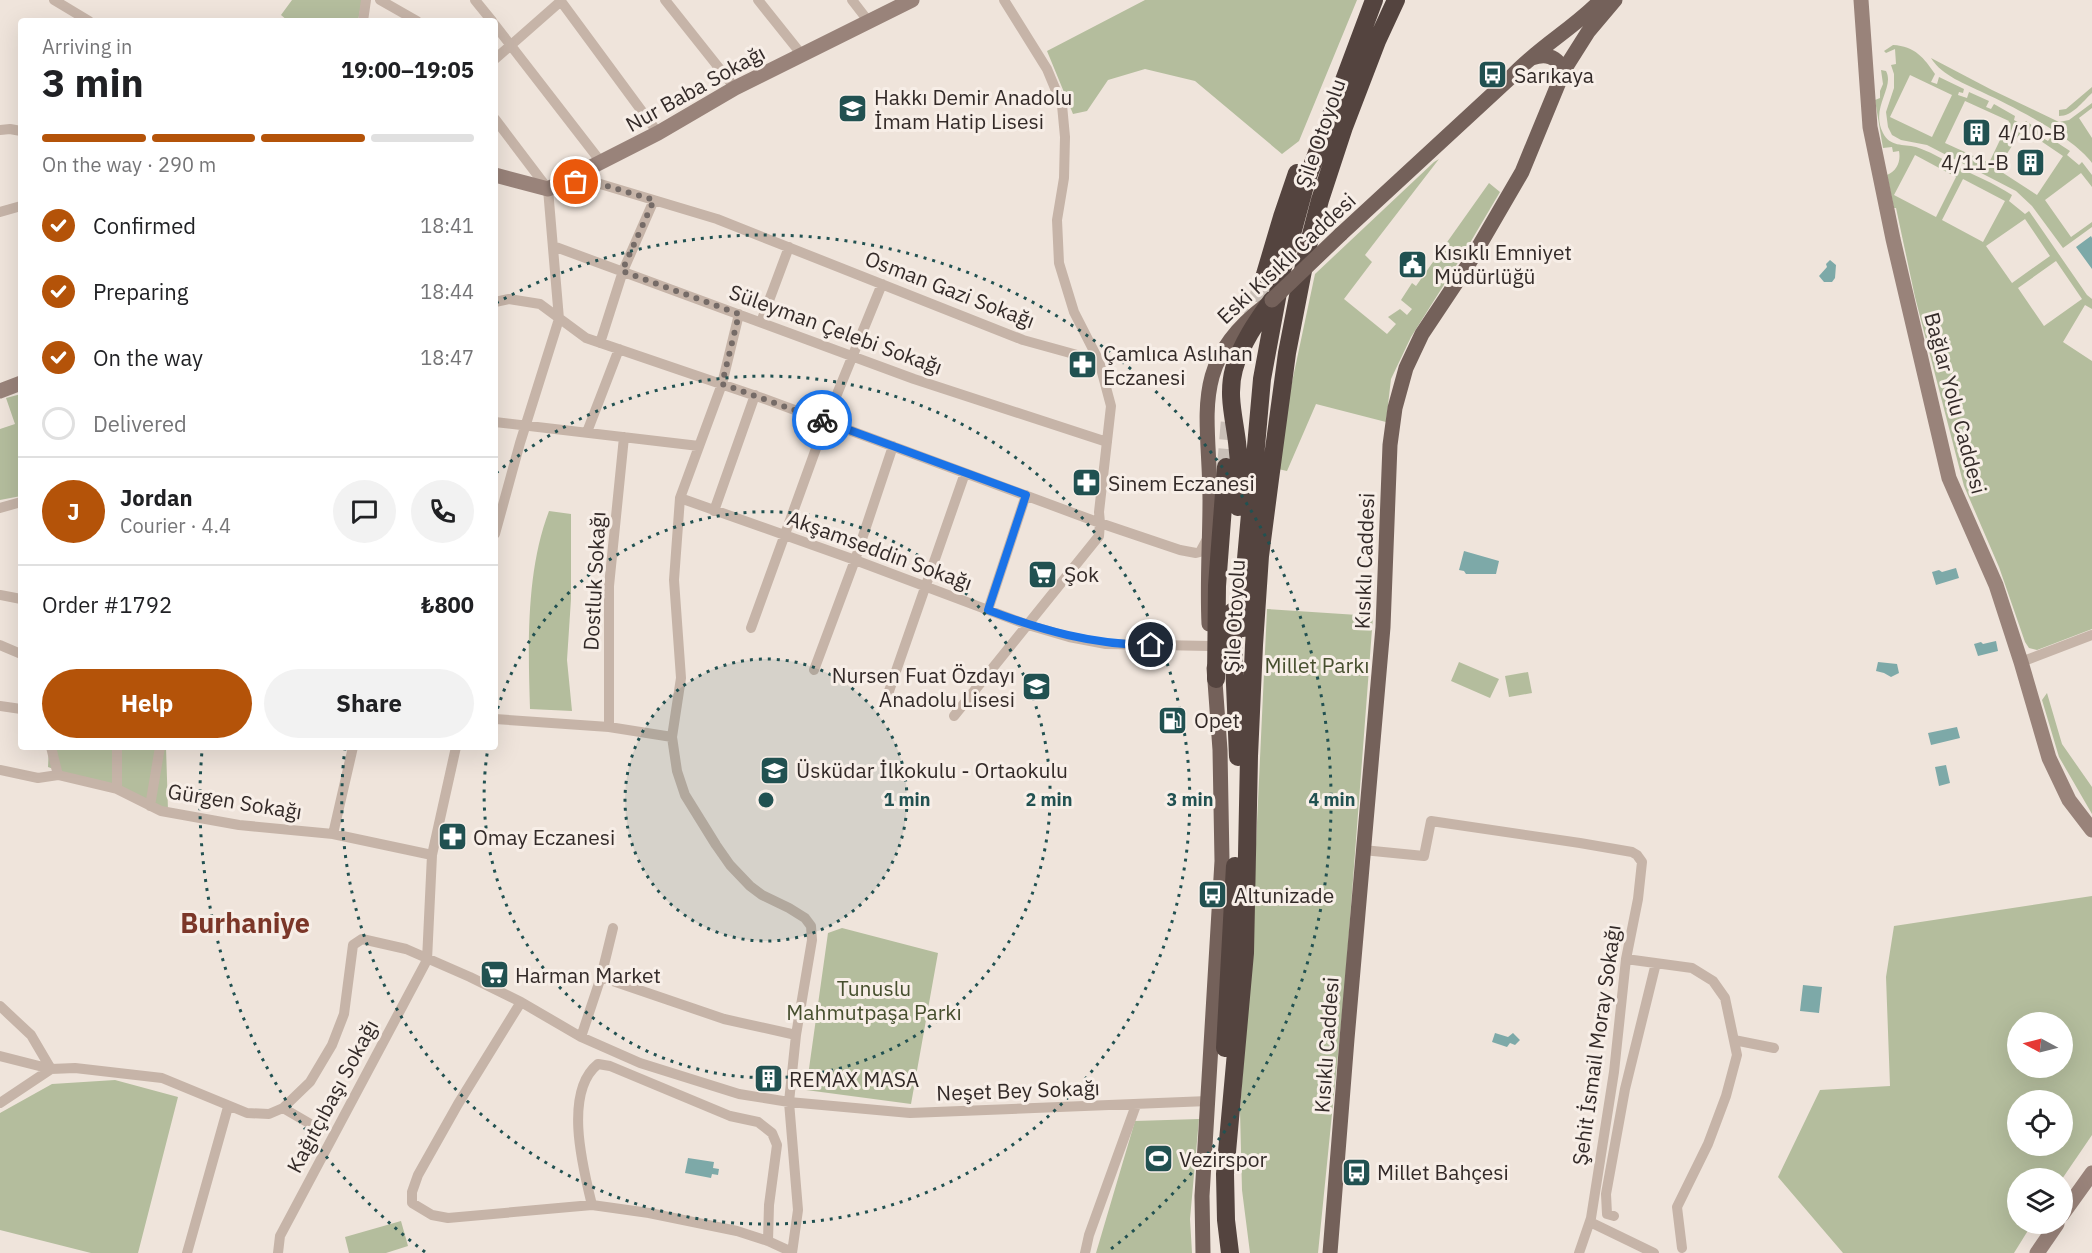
<!DOCTYPE html>
<html lang="en">
<head>
<meta charset="utf-8">
<style>
	body { margin:0; font-family:"IBM Plex Sans",sans-serif; background:#f2f2f2; color:#202124; height:100vh; display:flex; flex-direction:column; font-size:22px; white-space:nowrap }
	* { box-sizing:border-box; margin:0 }
	p { font-size:20px; color:#757577 }
	.icon { flex:none; width:33px; height:33px; fill:none; stroke:currentColor; stroke-width:2; stroke-linecap:round; stroke-linejoin:round }
	.map { position:relative; flex:1; overflow:hidden }
	.drawer { position:absolute; left:18px; top:18px; width:480px; height:732px; display:flex; flex-direction:column; background:#fff; border-radius:6px; box-shadow:0 6px 24px #0002 }
	.drawer>* { flex:none }
	.needle { width:39px; rotate:277deg }
	.fabs { position:absolute; left:2007px; top:1012px; display:grid; gap:12px }
	.fabs a { display:grid; place-items:center; width:66px; height:66px; border-radius:50%; background:#fff; box-shadow:0 6px 24px #0002; font-size:30px }
	.pin { position:absolute; display:grid; place-items:center; width:51px; height:51px; color:#fff; margin:-26px; border:3px solid #fff; border-radius:50%; box-shadow:0 2px 6px #0007 }
	.courier { position:absolute; display:grid; place-items:center; width:60px; height:60px; margin:-30px; border:4px solid #1a73e8; border-radius:50%; background:#fff; color:#222; box-shadow:0 2px 8px #0007 }
	.head em { font-style:normal; font-weight:700 }
	.head div { display:flex; flex-direction:column-reverse }
	.head { display:flex; align-items:center; justify-content:space-between; height:102px; padding:0 24px }
	h1 { font-size:39px; font-weight:700; line-height:45px }
	.bar { display:grid; grid-template-columns:repeat(4,1fr); gap:9px 6px; align-content:center; height:72px; padding:0 24px }
	.bar i { height:8px; border-radius:4px; background:#e0e0e0 }
	.bar .selected { background:#b45309 }
	.bar p { grid-column:span 4 }
	.line { display:flex; align-items:center; gap:15px; padding:0 24px; border-top:2px solid #e0e0e0 }
	.line div { flex:1 }
	.round { display:grid; place-items:center; flex:none; width:63px; height:63px; border-radius:32px; background:#f2f2f2 }
	ol { padding:0 24px; list-style:none }
	li { display:flex; align-items:center; gap:18px; height:66px }
	li p { margin-inline-start:auto }
	li .icon { padding:6px; border-radius:50%; background:#b45309; color:#fff; stroke-width:4 }
	li:last-child { color:#757577 }
	li i { width:33px; height:33px; border:3px solid #e0e0e0; border-radius:50% }
	.primary-button { display:flex; gap:12px; margin-top:auto; padding:12px 24px }
	.primary-button a { flex:1; height:69px; border-radius:36px; background:#b45309; color:#fff; font-size:24px; font-weight:700; line-height:69px; text-align:center }
	.primary-button a+a { background:#f2f2f2; color:#202124 }
	.map>svg:first-child { display:block }
	.green { fill:#b4bd9d; fill-rule:evenodd }
	.water { fill:#7da9a8 }
	.lines { fill:none; stroke-linecap:round; stroke-linejoin:round }
	.highway-tunnel { stroke:#c9bfb7; stroke-width:18; stroke-dasharray:18 9; stroke-linecap:butt }
	.street { stroke:#c6b4a8; stroke-width:10 }
	.secondary { stroke:#99837a; stroke-width:15 }
	.primary { stroke:#74615a; stroke-width:15 }
	.highway { stroke:#54443f; stroke-width:18 }
	.primary-bridge { stroke:#74615a; stroke-width:15 }
	.done { stroke:#756b67; stroke-width:6; stroke-dasharray:0 10.8 }
	.route { stroke:#1a73e8; stroke-width:8 }
	.ring { fill:none; stroke:#215151; stroke-width:3; stroke-dasharray:3 6 }
	.labels { text-anchor:middle; dominant-baseline:central; stroke-width:6; stroke-linejoin:round; paint-order:stroke }
	.poi-label { font-size:21px; fill:#332a28; stroke:#f7eee7; text-anchor:start }
	.street-label { font-size:21px; fill:#332a28; stroke:#f7eee7 }
	.park-label { font-size:21px; fill:#464f2e; stroke:#f7eee7 }
	.district-label { font-size:27px; font-weight:bold; fill:#7b3628; stroke:#f7eee7 }
	.centre { fill:#215151; stroke:#f7eee7; stroke-width:3 }
	.ring-label { font-size:18px; text-anchor:middle; font-weight:bold; fill:#215151; stroke:#f7eee7; stroke-width:6; stroke-linejoin:round; paint-order:stroke }
</style>
</head>
<body>
<div class="map">
<svg width="2092" height="1253" viewBox="0 0 2092 1253">
	<rect width="100%" height="100%" fill="#efe4db"/>
	<path class="green" d="M292 0H362L358 21H288L281 15Z
		M1145 0H1357L1299 141 1282 154 1195 81 1145 69 1108 80 1087 111 1073 114 1047 51Z
		M1893 45C1915 46 1924 58 1935 74L1931 82 1937 84 1939 77 1964 89 1963 93 1959 92 1958 95 1967 98 1969 92 1989 101 1986 107 1991 109 1994 104 2015 116 2014 120 2023 125 2026 121 2044 134 2043 138 2048 141 2050 138 2070 151 2067 155 2079 165 2082 162 2092 175V187L2081 173 2045 200 2071 237 2092 222V227L2063 248 2032 206 2016 191 1927 145 1901 140 1892 135 1888 127 1886 112 1894 88V74L1891 65 1896 64 1895 49 1886 53 1884 51ZM1910 75 1952 95 1932 137 1890 117ZM1965 101 2009 121 1989 163 1945 143ZM2023 129 2063 156 2037 195 1997 169Z
		M1931 58 1992 90 2059 122 2069 120 2092 103V108L2079 118 2092 138V163C2073 137 2014 107 1984 93 1966 84 1942 76 1931 58Z
		M1881 70 1886 71C1895 88 1870 107 1883 133 1890 147 1903 144 1916 147 1929 151 1942 159 1954 165 1973 175 1994 183 2012 195L2009 201 2025 214 2029 211 2087 295 2092 299V309L2085 305 2063 342 2092 361V629L2037 650 2029 648 2025 642 1999 567 1964 486 1915 297 1896 208H1894L1887 175C1897 171 1901 161 1899 151L1893 152 1892 147 1883 148 1875 100 1880 98V91L1883 84ZM1915 155 1956 177 1936 217 1894 195ZM1963 179 2005 201 1983 242 1942 220ZM2025 219 2050 256 2012 283 1986 246ZM2056 261 2082 299 2044 326 2018 288Z
		M2092 87V93C2082 102 2073 116 2059 116V110L2066 109Z
		M1439 159 1365 255 1372 262 1344 299 1387 334 1396 324 1388 317 1400 309 1407 315 1412 309 1401 300 1412 283 1416 286 1489 183 1500 192 1464 253 1411 337 1391 379 1386 422 1316 404 1287 471 1278 469 1288 401 1315 274 1434 162Z
		M21 394V496L0 500V429L15 424 6 398Z
		M549 511 571 514V599L567 660 572 711 530 709C528 645 526 571 549 511Z
		M1267 609 1373 616 1345 985 1318 1253H1250L1242 1190 1240 1111 1251 951Z
		M1459 662 1499 679 1490 698 1451 681Z
		M1528 672 1532 693 1509 697 1505 676Z
		M2047 693 2062 744 2092 787V814L2059 757 2042 700Z
		M49 747H166L168 810 48 767Z
		M2092 896V1135L2062 1179H2018V1224H2032L2014 1253H1843L1778 1177 1820 1090 1890 1086 1886 977 1894 926ZM2018 1023H2062V1068H2018ZM2018 1101H2062V1146H2018Z
		M842 928 938 953 911 1104 806 1090 828 933Z
		M115 1080 178 1097 138 1253H91L0 1230V1113L52 1084Z
		M1199 1119 1190 1219 1192 1253H1096L1135 1121Z
		M401 1221 408 1246 386 1253H349L345 1237Z"/>
	<path class="water" d="M2091 236 2092 238V269L2076 247Z
		M1830 260 1836 265 1835 278 1832 282H1824L1819 276 1827 267 1826 264Z
		M1464 551 1499 561 1496 574H1466L1464 571 1459 570Z
		M1956 568 1959 578 1936 585 1932 572 1939 570 1942 572Z
		M1996 641 1998 651 1978 656 1974 644 1981 642 1983 644Z
		M1878 662 1897 664 1899 673 1891 677 1884 673 1876 671Z
		M1957 727 1960 738 1931 745 1928 733Z
		M1946 765 1950 783 1939 786 1935 767Z
		M1803 985 1822 987 1819 1013 1800 1011Z
		M1495 1033 1508 1037 1513 1033 1520 1040 1515 1045 1510 1043 1507 1047 1492 1042Z
		M688 1158 714 1162 713 1168 719 1169 718 1175 712 1174 711 1178 685 1173Z"/>
	<g class="lines">
		<path class="highway-tunnel" d="M1249 328 1263 281
			M1226 467 1230 419"/>
		<path class="street" d="M54 0 89 21
			M380 0 417 21
			M475 0 492 21
			M560 0 658 133
			M665 0 735 88
			M758 0 802 55
			M852 0 869 22
			M363 21 366 0
			M495 25 601 162
			M495 59 561 1
			M495 119 548 189
			M0 130 10 129 21 131
			M566 185 576 182 597 183 717 219 1023 340 1099 361
			M0 212 21 206
			M553 246 914 379 1107 442
			M495 302 509 299 540 304 586 338 762 398 1100 523 1180 550 1196 553 1200 552 1207 539
			M739 314 722 384 680 498 674 580 681 678 672 737 677 771 685 795 716 845 730 865 750 886 762 895 789 908 805 918 811 926 812 940 796 1035 789 1102 798 1210 792 1253
			M761 322 789 247
			M600 343 623 271 654 200
			M495 422 699 446
			M587 432 619 349
			M680 498 855 560 1028 625 1069 637 1106 644 1210 646
			M0 508 21 502
			M714 511 755 395
			M495 534 520 443 559 319 548 189
			M0 595 21 599
			M988 610 1026 495
			M751 628 826 421 882 284
			M0 645 21 654
			M2021 662 2092 635
			M814 670 855 560 893 446
			M888 694 965 473
			M0 706 21 709
			M954 716 1099 536 1100 523 1099 512 1111 406 1099 361 1074 312 1059 263 1057 220 1064 178 1065 137 1062 105 1047 69 1004 0
			M495 719 609 727 672 737
			M609 727V586L624 437
			M51 747 58 775
			M117 747V789
			M0 770 38 778 58 775 117 789 161 811 239 825 333 834 432 855
			M150 806 160 747
			M333 834 353 747
			M1363 850 1424 856 1431 821 1580 843 1632 852 1637 855 1642 862 1638 899 1626 959 1614 1072 1591 1218 1579 1253
			M1626 959 1692 968 1713 981 1725 998 1737 1055 1726 1096 1708 1144 1677 1207 1682 1248
			M601 977 724 1019 796 1035
			M521 1002 458 1104 418 1175 412 1192V1203L432 1215 448 1218 592 1205 649 1213 737 1231 768 1241 792 1252
			M0 1006 31 1035 51 1069
			M581 1037 601 977 613 928
			M1734 1040 1774 1048
			M0 1056 51 1069 75 1068 162 1078 247 1113 269 1114 283 1108 310 1082 332 1045 344 1014 353 945 362 939 406 949 470 977 521 1002 581 1037 640 1063 739 1094 789 1102 910 1113 1208 1101
			M0 1103 51 1069
			M283 1108 319 1129
			M592 1205C583 1168 563 1092 598 1064L610 1066 730 1116 758 1122 772 1133 777 1145 769 1205 768 1241
			M1614 1216 1607 1214 1606 1194 1625 1089 1656 963
			M1590 1222 1654 1253
			M187 1253 228 1107
			M278 1253 280 1236 427 960 432 855 456 747
			M1085 1253 1089 1235 1136 1105"/>
		<path class="secondary" d="M1861 0 1870 127 1893 239 1949 478 1996 585 2021 662 2049 758 2069 800 2092 830
			M495 175 548 189 658 133 735 88 912 0
			M0 391 21 383
			M2062 1215 2092 1173
			M2037 1253 2057 1224"/>
		<path class="primary" d="M1532 58C1546 53 1556 56 1564 70
			M1341 234 1510 78C1537 48 1573 29 1601 0
			M1209 624C1207 582 1210 542 1210 500 1210 417 1188 364 1265 306
			M1203 1253 1202 1196 1222 861 1220 750 1214 668
			M1330 1253 1347 1039 1383 627 1390 445 1395 408 1406 368 1422 334 1468 265 1522 172 1564 70 1588 32 1615 0"/>
		<path class="highway" d="M1263 281 1282 217 1297 173
			M1238 507C1240 485 1240 464 1237 442 1234 417 1227 394 1234 369 1241 344 1257 321 1272 300
			M1232 612 1238 757
			M1243 628 1246 559 1262 379 1282 271 1306 182 1374 0
			M1216 679 1217 586 1226 467
			M1225 1048 1235 866
			M1230 1253 1226 1220 1225 1174 1245 953 1249 756 1254 645 1260 556 1270 479 1287 353 1307 250 1320 200 1344 127 1377 41 1396 0"/>
		<path class="primary-bridge" d="M1272 300 1341 234"/>
	</g>
	<g class="lines">
		<path class="done" d="M576 182 597 183 654 200 622 271 739 314 722 384 822 420"/>
		<path class="route" d="M822 420 1026 495 988 610C1041 630 1093 645 1151 645"/>
	</g>
	<circle cx="766" cy="800" r="141" fill="#215151" fill-opacity=".12"/>
	<g class="ring">
		<circle cx="766" cy="800" r="141"/>
		<path d="M495 717A283 283 0 1 1 488 748"/>
		<path d="M496 473A424 424 0 1 1 345 748"/>
		<path d="M425 1252A566 566 0 0 1 202 751M496 303A566 566 0 0 1 1107 1252"/>
	</g>
	<defs>
		<symbol id="bus-square" viewBox="-11 -11 22 22"><rect x="-9" y="-9" width="18" height="18" rx="4" fill="#215151" stroke="#f7eee7"/><path d="M-5-6H5V4H4V6H2V4H-2V6H-4V4H-5ZM-3.5-4V0h7V-4ZM-3.5 1.2v1.5H-2V1.2ZM2 1.2v1.5H3.5V1.2Z" fill="#fff"/></symbol>
		<symbol id="school-square" viewBox="-11 -11 22 22"><rect x="-9" y="-9" width="18" height="18" rx="4" fill="#215151" stroke="#f7eee7"/><path d="M0-5L7-2L0 1L-7-2ZM-4 1L0 2.5L4 1V4Q0 6-4 4Z" fill="#fff"/></symbol>
		<symbol id="building-square" viewBox="-11 -11 22 22"><rect x="-9" y="-9" width="18" height="18" rx="4" fill="#215151" stroke="#f7eee7"/><path d="M-4-6H4V6H1V3H-1V6H-4ZM-2.5-4.3h1.7v1.8h-1.7ZM.8-4.3h1.7v1.8H.8ZM-2.5-1h1.7V.8h-1.7ZM.8-1h1.7V.8H.8Z" fill="#fff"/></symbol>
		<symbol id="civic-square" viewBox="-11 -11 22 22"><rect x="-9" y="-9" width="18" height="18" rx="4" fill="#215151" stroke="#f7eee7"/><path d="M-.6-6.5H3V-4.5H.6V-3L4-1V1h2V6H-6V1h2V-1L-.6-3ZM-1.2 2.5V6h2.4V2.5Z" fill="#fff"/></symbol>
		<symbol id="pharmacy-square" viewBox="-11 -11 22 22"><rect x="-9" y="-9" width="18" height="18" rx="4" fill="#215151" stroke="#f7eee7"/><path d="M-2-6h4v4h4v4h-4v4h-4v-4h-4v-4h4Z" fill="#fff"/></symbol>
		<symbol id="supermarket-square" viewBox="-11 -11 22 22"><rect x="-9" y="-9" width="18" height="18" rx="4" fill="#215151" stroke="#f7eee7"/><path d="M-6-5.5h2.5l.6 2H6L4.5 2H-2.5L-4.4-4H-6ZM-1.5 3.2a1.3 1.3 0 1 0 .1 0ZM3 3.2a1.3 1.3 0 1 0 .1 0Z" fill="#fff"/></symbol>
		<symbol id="fuel-square" viewBox="-11 -11 22 22"><rect x="-9" y="-9" width="18" height="18" rx="4" fill="#215151" stroke="#f7eee7"/><path d="M-5.5-6h7V0h2V4h1.3V-2.5L3-4.5l.8-.8L6-3V5H2.5V1h-1V6h-7ZM-4.2-4.7v3.2H.2V-4.7Z" fill="#fff"/></symbol>
		<symbol id="stadium-square" viewBox="-11 -11 22 22"><rect x="-9" y="-9" width="18" height="18" rx="4" fill="#215151" stroke="#f7eee7"/><path d="M0-5a6.5 5 0 1 0 0 10a6.5 5 0 1 0 0-10ZM-3.5-1.8h7v3.6h-7Z" fill="#fff"/></symbol>
	</defs>
	<g fill-rule="evenodd">
		<use href="#bus-square" x="1476" y="58" width="33" height="33"/>
		<use href="#school-square" x="836" y="92" width="33" height="33"/>
		<use href="#building-square" x="1960" y="116" width="33" height="33"/>
		<use href="#building-square" x="2014" y="146" width="33" height="33"/>
		<use href="#civic-square" x="1396" y="248" width="33" height="33"/>
		<use href="#pharmacy-square" x="1066" y="348" width="33" height="33"/>
		<use href="#pharmacy-square" x="1070" y="466" width="33" height="33"/>
		<use href="#supermarket-square" x="1026" y="558" width="33" height="33"/>
		<use href="#school-square" x="1020" y="670" width="33" height="33"/>
		<use href="#fuel-square" x="1156" y="704" width="33" height="33"/>
		<use href="#school-square" x="758" y="754" width="33" height="33"/>
		<use href="#pharmacy-square" x="436" y="820" width="33" height="33"/>
		<use href="#bus-square" x="1196" y="878" width="33" height="33"/>
		<use href="#supermarket-square" x="478" y="958" width="33" height="33"/>
		<use href="#building-square" x="752" y="1062" width="33" height="33"/>
		<use href="#stadium-square" x="1142" y="1142" width="33" height="33"/>
		<use href="#bus-square" x="1340" y="1156" width="33" height="33"/>
	</g>
	<g class="labels">
		<g class="poi-label">
			<text x="1514" y="75">Sarıkaya</text>
			<text x="874" y="97">Hakkı Demir Anadolu<tspan x="874" dy="24">İmam Hatip Lisesi</tspan></text>
			<text x="1998" y="132">4/10-B</text>
			<text x="2009" y="162" text-anchor="end">4/11-B</text>
			<text x="1434" y="252">Kısıklı Emniyet<tspan x="1434" dy="24">Müdürlüğü</tspan></text>
			<text x="1103" y="353">Çamlıca Aslıhan<tspan x="1103" dy="24">Eczanesi</tspan></text>
			<text x="1108" y="483">Sinem Eczanesi</text>
			<text x="1064" y="574">Şok</text>
			<text x="1015" y="675" text-anchor="end">Nursen Fuat Özdayı<tspan x="1015" dy="24">Anadolu Lisesi</tspan></text>
			<text x="1194" y="720">Opet</text>
			<text x="796" y="770">Üsküdar İlkokulu - Ortaokulu</text>
			<text x="473" y="837">Omay Eczanesi</text>
			<text x="1234" y="895">Altunizade</text>
			<text x="515" y="975">Harman Market</text>
			<text x="789" y="1079">REMAX MASA</text>
			<text x="1179" y="1159">Vezirspor</text>
			<text x="1377" y="1172">Millet Bahçesi</text>
		</g>
		<g class="street-label">
			<text transform="translate(695 88) rotate(-29)">Nur Baba Sokağı</text>
			<text transform="translate(1320 133) rotate(-71)">Şile Otoyolu</text>
			<text transform="translate(1286 258) rotate(-43)">Eski Kısıklı Caddesi</text>
			<text transform="translate(950 289) rotate(21)">Osman Gazi Sokağı</text>
			<text transform="translate(836 329) rotate(20)">Süleyman Çelebi Sokağı</text>
			<text transform="translate(1956 403) rotate(75)">Bağlar Yolu Caddesi</text>
			<text transform="translate(880 550) rotate(20)">Akşamseddin Sokağı</text>
			<text transform="translate(1364 561) rotate(-88)">Kısıklı Caddesi</text>
			<text transform="translate(594 581) rotate(-87)">Dostluk Sokağı</text>
			<text transform="translate(1234 616) rotate(-87)">Şile Otoyolu</text>
			<text transform="translate(235 801) rotate(9)">Gürgen Sokağı</text>
			<text transform="translate(1326 1045) rotate(-86)">Kısıklı Caddesi</text>
			<text transform="translate(1596 1045) rotate(-82)">Şehit İsmail Moray Sokağı</text>
			<text transform="translate(1018 1090) rotate(-2)">Neşet Bey Sokağı</text>
			<text transform="translate(332 1096) rotate(-62)">Kağıtçıbaşı Sokağı</text>
		</g>
		<g class="park-label">
			<text x="1317" y="665">Millet Parkı</text>
			<text x="874" y="988">Tunuslu<tspan x="874" dy="24">Mahmutpaşa Parkı</tspan></text>
		</g>
		<g class="district-label">
			<text x="245" y="922">Burhaniye</text>
		</g>
	</g>
	<circle cx="766" cy="800" r="9" class="centre"/>
	<g class="ring-label">
		<text x="907" y="806">1 min</text>
		<text x="1049" y="806">2 min</text>
		<text x="1190" y="806">3 min</text>
		<text x="1332" y="806">4 min</text>
	</g>
</svg>
<div class="fabs">
<a><svg class="needle" viewBox="-14 -14 28 28"><path d="M0-13l5 13h-10z" fill="#e53935"/><path d="M0 13l5-13h-10z" fill="#757577"/></svg></a>
<a><svg class="icon" aria-label="locate" viewBox="0 0 24 24"><circle cx="12" cy="12" r="6"/><path d="M12 2v4M12 18v4M2 12h4M18 12h4"/></svg></a>
<a><svg class="icon" aria-label="layers" viewBox="0 0 24 24"><path d="M12 4l9 5-9 5-9-5zM3 14l9 5 9-5"/></svg></a>
</div>
<div class="pin" style="left:576px;top:182px;background:#ea580c"><svg class="icon" aria-label="bag" viewBox="0 0 24 24"><path d="M5 8h14l-1 12H6zM9 8a3 3 0 0 1 6 0"/></svg></div>
<div class="pin" style="left:1151px;top:645px;background:#1f2937"><svg class="icon" aria-label="home" viewBox="0 0 24 24"><path d="M3 11l9-7 9 7M6 9v11h12V9"/></svg></div>
<div class="courier" style="left:822px;top:420px"><svg class="icon" aria-label="bike" viewBox="0 0 24 24"><circle cx="6" cy="16" r="4"/><circle cx="18" cy="16" r="4"/><path d="M6 16l4-8h5l3 8M10 8l3 8H6M13 5h3"/></svg></div>
<section class="drawer">
<div class="head"><div><h1>3 min</h1><p>Arriving in</p></div><em>19:00–19:05</em></div>
<div class="bar"><i class="selected"></i><i class="selected"></i><i class="selected"></i><i></i><p>On the way · 290 m</p></div>
<ol>
<li><svg class="icon" aria-label="check" viewBox="0 0 24 24"><path d="M5 12l5 5 9-10"/></svg>Confirmed<p>18:41</p></li>
<li><svg class="icon" aria-label="check" viewBox="0 0 24 24"><path d="M5 12l5 5 9-10"/></svg>Preparing<p>18:44</p></li>
<li><svg class="icon" aria-label="check" viewBox="0 0 24 24"><path d="M5 12l5 5 9-10"/></svg>On the way<p>18:47</p></li>
<li><i></i>Delivered</li>
</ol>
<div class="line" style="height:108px"><b class="round" style="background:#b45309;color:#fff">J</b><div><b>Jordan</b><p>Courier · 4.4</p></div><a class="round"><svg class="icon" aria-label="chat" viewBox="0 0 24 24"><path d="M4 5h16v11H9l-5 4z"/></svg></a><a class="round"><svg class="icon" aria-label="phone" viewBox="0 0 24 24"><path d="M5 4h4l2 5-3 2q2 4 5 5l2-3 5 2v4C11 20 4 13 5 4z"/></svg></a></div>
<div class="line" style="height:78px"><div>Order #1792</div><b>₺800</b></div>
<div class="primary-button"><a>Help</a><a>Share</a></div>
</section>
</div>
</body>
</html>
